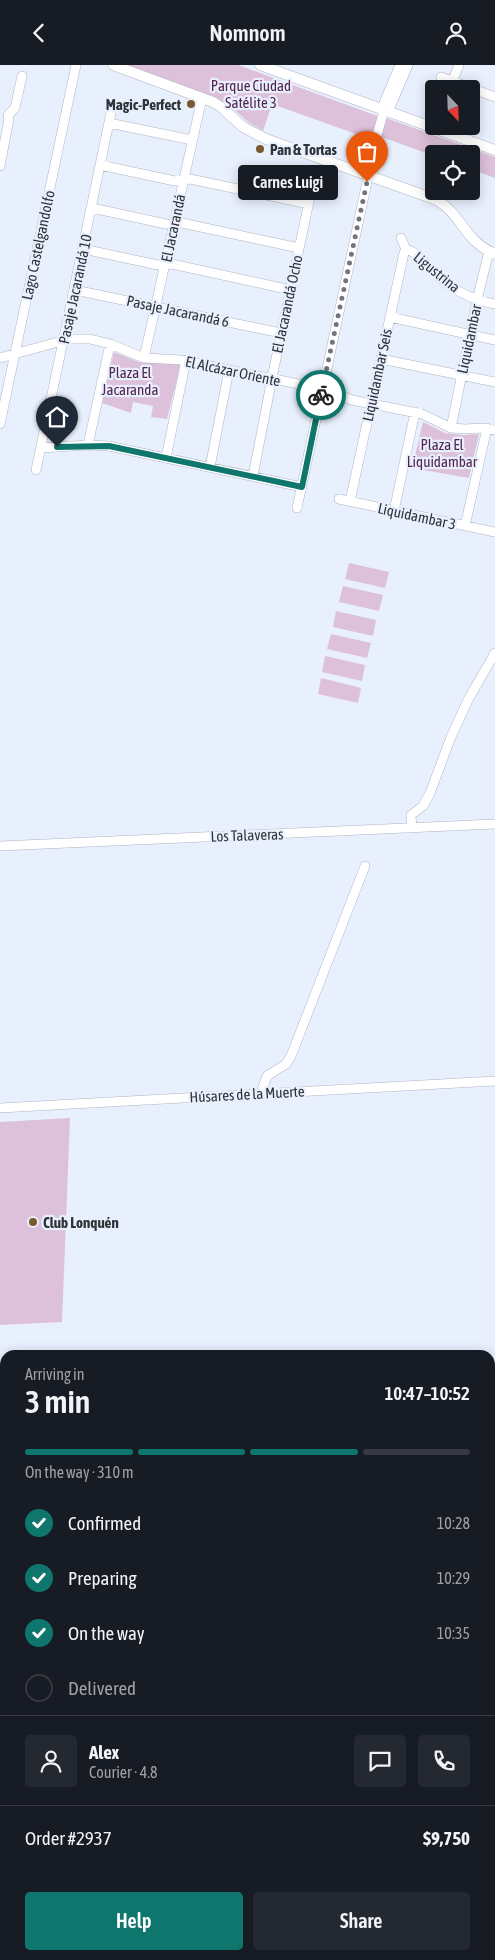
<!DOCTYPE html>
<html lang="en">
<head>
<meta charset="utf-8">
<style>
	body { margin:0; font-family:"Asap Condensed",sans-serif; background:#242831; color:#f1f3f6; height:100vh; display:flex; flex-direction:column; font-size:19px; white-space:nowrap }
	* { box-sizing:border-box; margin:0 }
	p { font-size:16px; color:#9ea1a6 }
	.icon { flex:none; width:28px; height:28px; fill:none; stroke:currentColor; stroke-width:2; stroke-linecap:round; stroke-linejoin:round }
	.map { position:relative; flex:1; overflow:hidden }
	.panel { position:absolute; left:0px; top:1285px; width:495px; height:610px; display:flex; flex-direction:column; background:#171b24; border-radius:15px 15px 0 0; box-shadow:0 2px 12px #0003 }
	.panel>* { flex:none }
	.needle { width:32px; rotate:157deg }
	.fabs { position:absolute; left:425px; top:15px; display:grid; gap:10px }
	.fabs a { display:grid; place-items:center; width:55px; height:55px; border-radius:5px; background:#171b24; box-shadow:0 2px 12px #0003; font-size:25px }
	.pin { position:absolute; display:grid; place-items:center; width:42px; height:42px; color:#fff; margin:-51px -21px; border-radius:50% 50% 50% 0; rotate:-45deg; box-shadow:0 0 5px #0007 }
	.pin .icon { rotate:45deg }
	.courier { position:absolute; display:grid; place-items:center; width:50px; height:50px; margin:-25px; border:4px solid #0f766e; border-radius:50%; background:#fff; color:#222; box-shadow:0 1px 6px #0007 }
	.bubble { position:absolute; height:35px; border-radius:5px; background:#171b24; box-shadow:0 2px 12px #0003; font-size:16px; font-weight:600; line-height:35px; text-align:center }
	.headline em { font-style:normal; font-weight:600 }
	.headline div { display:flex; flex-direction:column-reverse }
	.headline { display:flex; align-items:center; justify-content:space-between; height:85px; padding:0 25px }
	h1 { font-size:32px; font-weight:600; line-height:38px }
	.bar { display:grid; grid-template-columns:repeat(4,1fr); gap:8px 5px; align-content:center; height:60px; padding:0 25px }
	.bar i { height:6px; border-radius:4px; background:#363941 }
	.bar .selected { background:#0f766e }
	.bar p { grid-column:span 4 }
	.line { display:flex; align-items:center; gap:12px; padding:0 25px; border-top:1px solid #363941 }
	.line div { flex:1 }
	.round { display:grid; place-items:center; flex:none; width:52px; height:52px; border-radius:5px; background:#242831 }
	ol { padding:0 25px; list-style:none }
	li { display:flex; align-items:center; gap:15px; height:55px }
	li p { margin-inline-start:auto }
	li .icon { padding:5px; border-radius:50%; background:#0f766e; color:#fff; stroke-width:4 }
	li:last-child { color:#9ea1a6 }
	li i { width:28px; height:28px; border:2px solid #363941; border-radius:50% }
	.primary-button { display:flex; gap:10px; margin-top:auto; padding:10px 25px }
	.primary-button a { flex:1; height:58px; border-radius:5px; background:#0f766e; color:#fff; font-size:20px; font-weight:600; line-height:58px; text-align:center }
	.primary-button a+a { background:#242831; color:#f1f3f6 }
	header { display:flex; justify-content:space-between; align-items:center; height:65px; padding:0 25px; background:#171b24; font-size:22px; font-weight:600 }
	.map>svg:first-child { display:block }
	.green { fill:#ddc0d9 }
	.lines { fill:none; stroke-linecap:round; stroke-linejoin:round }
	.stream { stroke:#5e9fa0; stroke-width:2.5 }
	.minor-casing { stroke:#adb4c3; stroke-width:10 }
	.tertiary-casing { stroke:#adb4c3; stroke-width:11 }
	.primary-casing { stroke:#adb4c3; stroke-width:15 }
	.minor { stroke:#fff; stroke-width:9 }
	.tertiary { stroke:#fff; stroke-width:10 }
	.primary { stroke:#fff; stroke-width:14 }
	.rail-casing { stroke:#4c5057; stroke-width:4.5 }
	.rail { stroke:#e9f0fd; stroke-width:2.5; stroke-dasharray:8; stroke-linecap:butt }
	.done { stroke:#71757e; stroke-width:5; stroke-dasharray:0 9 }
	.route { stroke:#0f766e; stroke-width:6 }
	.poi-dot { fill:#78582e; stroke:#e9f0fd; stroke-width:2 }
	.labels { text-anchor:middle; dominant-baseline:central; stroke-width:4.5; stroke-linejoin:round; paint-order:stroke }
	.park-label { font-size:15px; fill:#552450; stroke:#e9f0fd }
	.poi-label { font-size:15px; font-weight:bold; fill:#303339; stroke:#e9f0fd; text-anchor:start }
	.street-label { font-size:15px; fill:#303339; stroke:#e9f0fd }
</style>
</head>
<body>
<header><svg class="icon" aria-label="back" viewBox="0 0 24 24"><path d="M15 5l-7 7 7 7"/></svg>Nomnom<svg class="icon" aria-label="person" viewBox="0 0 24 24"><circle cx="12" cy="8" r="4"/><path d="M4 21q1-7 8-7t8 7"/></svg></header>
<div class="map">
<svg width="495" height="1895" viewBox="0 0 495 1895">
	<rect width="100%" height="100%" fill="#e9f0fd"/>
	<path class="green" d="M120 0H238L380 52 366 97 348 90 356 69 272 39 263 66 248 57 230 41 212 32Z
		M386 53 495 92V113L471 104V89H434V91L379 71Z
		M114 287 139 297 181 298 167 354 151 352 153 341 133 337 131 348 102 338Z
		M423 357 445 368 462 370 479 369 469 413 412 403Z
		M349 498 389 507 385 523 345 514Z
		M343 521 383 530 379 546 339 537Z
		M336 546 376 555 373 571 333 562Z
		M331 569 371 578 367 593 327 584Z
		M325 591 365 600 362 616 322 607Z
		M321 613 361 623 358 638 318 629Z
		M70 1053 62 1257 0 1260V1057Z
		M495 1464V1550L490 1560V1473Z
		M0 1640 5 1641V1771L0 1770Z
		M5 1861V1890H42L39 1895H0V1869Z"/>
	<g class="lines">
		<path class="stream" d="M490 1448 495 1439
			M254 1895 257 1890"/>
		<defs>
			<path id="minor" d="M441 12 495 32
				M452 17 459 0
				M384 46 391 40 408 0
				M8 50 15 43 22 11
				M109 58 192 75
				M100 100 175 116 190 114 309 139
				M0 101 9 54 8 50
				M92 143 166 159 182 158 299 183
				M401 173 406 184
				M83 184 158 200 172 199 291 225
				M406 184C421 189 425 200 436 209 452 225 473 235 495 239
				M75 225 281 268
				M390 252 495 275
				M0 293 69 274H90L110 279 144 293 181 295 323 324 352 335 422 349 451 363 465 364 481 363 495 365
				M144 293 202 33
				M381 294 495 317
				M0 359 76 0
				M451 363 477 235 489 186
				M88 380 110 279
				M41 383 88 380 109 381 302 422
				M166 393 186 295
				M210 402 229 305
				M36 405 112 43
				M253 411 273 308 311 127
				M339 434 495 467
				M350 436 404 188 406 184
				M297 443 367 117 369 97 384 46V38L400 0
				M394 446 415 347
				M465 461 487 363
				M412 763 411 750 423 741 430 728 451 672 468 635 495 588
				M0 781 495 759
				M261 1028 267 1011 286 999 291 991 365 801
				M0 1043 495 1016
				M0 1436 5 1435
				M490 1568 495 1558
				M490 1586 495 1588
				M490 1672 495 1663
				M490 1706 495 1708
				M490 1755 495 1757
				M0 1776 5 1777
				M490 1777 495 1779
				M0 1819 5 1810
				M490 1827 495 1829
				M490 1846 495 1848
				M490 1873 495 1862
				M478 1890 491 1895
				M67 1895 69 1890
				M319 1895 322 1890
				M377 1895 380 1890"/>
			<path id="tertiary" d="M113 0 213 37 221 42 243 62 266 74 437 135C462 150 464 176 495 189
				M260 0 495 85"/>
			<path id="primary" d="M490 1382 495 1373
				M490 1418 495 1409
				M198 1891V1895
				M218 1895 221 1890
				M238 1895 240 1890"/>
		</defs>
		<use href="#minor" class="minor-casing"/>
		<use href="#tertiary" class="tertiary-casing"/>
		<use href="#primary" class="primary-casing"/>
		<use href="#minor" class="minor"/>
		<use href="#tertiary" class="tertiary"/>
		<use href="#primary" class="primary"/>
		<defs>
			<path id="rail" d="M490 1468 495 1458
				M267 1895 270 1890"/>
		</defs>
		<use href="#rail" class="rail-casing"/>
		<use href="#rail" class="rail"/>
	</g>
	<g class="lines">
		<path class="done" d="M321 330 367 117"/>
		<path class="route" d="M57 382 109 381 302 422 321 330"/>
	</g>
	<g class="poi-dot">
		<circle cx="191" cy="39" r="5"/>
		<circle cx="260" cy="84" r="5"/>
		<circle cx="33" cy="1157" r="5"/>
	</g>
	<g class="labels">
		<g class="park-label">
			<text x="251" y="20">Parque Ciudad<tspan x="251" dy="17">Satélite 3</tspan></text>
			<text x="130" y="307">Plaza El<tspan x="130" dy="17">Jacaranda</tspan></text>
			<text x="442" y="379">Plaza El<tspan x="442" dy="17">Liquidambar</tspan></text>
		</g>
		<g class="poi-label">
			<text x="181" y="39" text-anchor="end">Magic-Perfect</text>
			<text x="270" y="84">Pan &amp; Tortas</text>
			<text x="43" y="1157">Club Lonquén</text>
		</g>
		<g class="street-label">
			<text transform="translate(173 163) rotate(-78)">El Jacarandá</text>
			<text transform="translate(38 180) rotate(-78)">Lago Castelgandolfo</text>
			<text transform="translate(437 207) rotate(39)">Ligustrina</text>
			<text transform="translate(75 224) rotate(-78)">Pasaje Jacarandá 10</text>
			<text transform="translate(287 239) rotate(-78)">El Jacarandá Ocho</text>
			<text transform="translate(178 246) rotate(12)">Pasaje Jacarandá 6</text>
			<text transform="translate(469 274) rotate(-78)">Liquidambar</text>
			<text transform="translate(233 306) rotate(12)">El Alcázar Oriente</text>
			<text transform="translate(377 310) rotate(-78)">Liquidambar Seis</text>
			<text transform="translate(417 451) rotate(12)">Liquidambar 3</text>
			<text transform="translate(247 770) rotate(-2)">Los Talaveras</text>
			<text transform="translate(247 1029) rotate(-3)">Húsares de la Muerte</text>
		</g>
	</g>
</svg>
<div class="fabs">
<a><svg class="needle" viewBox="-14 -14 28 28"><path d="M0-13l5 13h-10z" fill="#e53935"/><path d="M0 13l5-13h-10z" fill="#9ea1a6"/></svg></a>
<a><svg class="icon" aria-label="locate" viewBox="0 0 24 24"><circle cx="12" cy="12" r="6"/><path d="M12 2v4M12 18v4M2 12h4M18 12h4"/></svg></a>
</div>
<div class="pin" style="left:367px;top:117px;background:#ea580c"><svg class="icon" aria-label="bag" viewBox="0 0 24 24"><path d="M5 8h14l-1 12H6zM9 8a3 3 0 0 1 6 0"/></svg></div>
<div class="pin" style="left:57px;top:382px;background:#1f2937"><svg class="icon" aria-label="home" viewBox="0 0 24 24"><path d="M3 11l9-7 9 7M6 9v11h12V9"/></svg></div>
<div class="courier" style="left:321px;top:330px"><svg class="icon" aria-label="bike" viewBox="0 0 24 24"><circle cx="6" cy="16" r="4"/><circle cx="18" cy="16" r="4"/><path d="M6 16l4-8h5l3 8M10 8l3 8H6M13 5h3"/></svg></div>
<div class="bubble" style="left:238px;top:100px;width:100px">Carnes Luigi</div>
<section class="panel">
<div class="headline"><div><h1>3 min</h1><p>Arriving in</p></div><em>10:47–10:52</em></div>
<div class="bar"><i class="selected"></i><i class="selected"></i><i class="selected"></i><i></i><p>On the way · 310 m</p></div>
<ol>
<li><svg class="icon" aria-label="check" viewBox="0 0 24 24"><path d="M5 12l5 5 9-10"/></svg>Confirmed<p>10:28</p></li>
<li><svg class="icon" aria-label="check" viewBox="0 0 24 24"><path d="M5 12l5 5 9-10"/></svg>Preparing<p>10:29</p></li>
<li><svg class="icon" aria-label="check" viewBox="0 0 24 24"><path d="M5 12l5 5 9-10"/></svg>On the way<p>10:35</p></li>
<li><i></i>Delivered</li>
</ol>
<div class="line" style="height:90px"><a class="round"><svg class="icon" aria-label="person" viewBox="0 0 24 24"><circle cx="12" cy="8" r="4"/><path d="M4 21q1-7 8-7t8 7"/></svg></a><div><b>Alex</b><p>Courier · 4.8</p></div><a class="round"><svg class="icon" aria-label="chat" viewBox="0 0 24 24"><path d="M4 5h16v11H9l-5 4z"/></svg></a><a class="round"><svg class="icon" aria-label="phone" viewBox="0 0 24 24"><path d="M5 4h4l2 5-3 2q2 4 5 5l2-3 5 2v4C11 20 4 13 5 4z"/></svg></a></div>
<div class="line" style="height:65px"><div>Order #2937</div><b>$9,750</b></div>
<div class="primary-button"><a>Help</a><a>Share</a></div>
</section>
</div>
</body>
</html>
